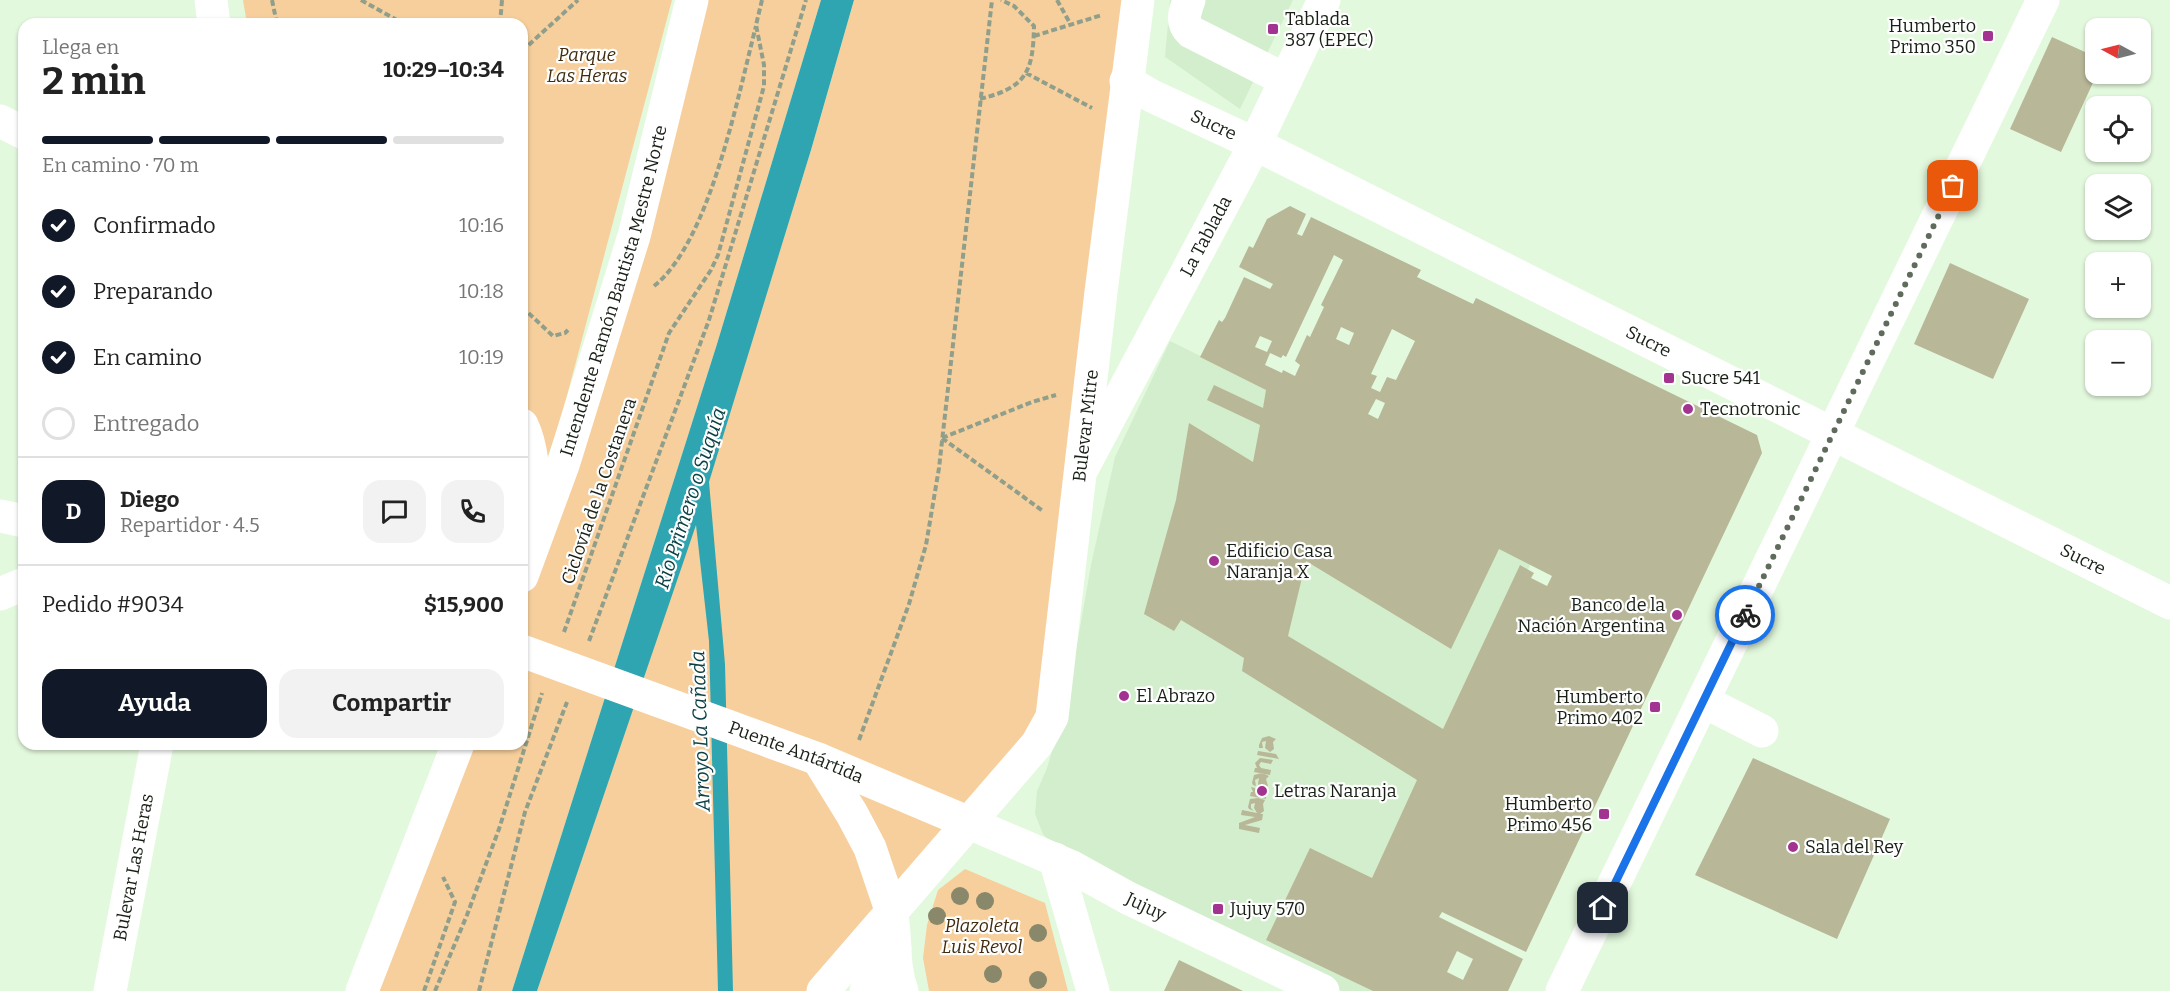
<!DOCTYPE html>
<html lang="es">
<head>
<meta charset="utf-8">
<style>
	body { margin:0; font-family:Bitter,serif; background:#f2f2f2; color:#222; height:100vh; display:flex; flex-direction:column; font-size:22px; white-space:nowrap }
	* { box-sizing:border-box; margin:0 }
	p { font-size:20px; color:#767676 }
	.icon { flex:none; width:33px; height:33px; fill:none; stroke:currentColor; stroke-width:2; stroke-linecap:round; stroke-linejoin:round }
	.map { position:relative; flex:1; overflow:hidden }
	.details { position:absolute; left:18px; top:18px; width:510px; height:732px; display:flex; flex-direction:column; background:#fff; border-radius:18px; box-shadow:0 2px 4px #0004 }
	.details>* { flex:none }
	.needle { width:39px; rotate:277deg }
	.fabs { position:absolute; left:2085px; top:18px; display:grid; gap:12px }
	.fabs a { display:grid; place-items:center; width:66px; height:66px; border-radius:12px; background:#fff; box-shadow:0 2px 4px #0004; font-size:30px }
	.pin { position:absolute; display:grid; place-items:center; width:51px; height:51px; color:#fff; margin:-26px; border-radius:12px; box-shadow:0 3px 9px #0006 }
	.courier { position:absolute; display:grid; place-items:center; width:60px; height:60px; margin:-30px; border:4px solid #1a73e8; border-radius:50%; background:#fff; color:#222; box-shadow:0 2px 8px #0007 }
	.headline em { font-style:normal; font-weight:700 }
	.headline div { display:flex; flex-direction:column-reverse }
	.headline { display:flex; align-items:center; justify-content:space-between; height:102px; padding:0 24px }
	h1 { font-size:39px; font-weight:700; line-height:45px }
	.bar { display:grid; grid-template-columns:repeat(4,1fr); gap:9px 6px; align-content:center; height:72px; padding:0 24px }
	.bar i { height:8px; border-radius:4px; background:#e0e0e0 }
	.bar .selected { background:#111827 }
	.bar p { grid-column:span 4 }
	.line { display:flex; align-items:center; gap:15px; padding:0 24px; border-top:2px solid #e0e0e0 }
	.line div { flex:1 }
	.round { display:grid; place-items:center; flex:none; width:63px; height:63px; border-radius:18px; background:#f2f2f2 }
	ol { padding:0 24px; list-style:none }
	li { display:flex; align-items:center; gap:18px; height:66px }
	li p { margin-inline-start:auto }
	li .icon { padding:6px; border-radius:50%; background:#111827; color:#fff; stroke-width:4 }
	li:last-child { color:#767676 }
	li i { width:33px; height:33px; border:3px solid #e0e0e0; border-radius:50% }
	.primary-button { display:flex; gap:12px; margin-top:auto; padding:12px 24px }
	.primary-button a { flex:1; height:69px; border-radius:18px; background:#111827; color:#fff; font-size:24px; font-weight:700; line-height:69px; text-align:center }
	.primary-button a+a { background:#f2f2f2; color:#222 }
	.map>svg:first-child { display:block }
	.built { fill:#d3eecc }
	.green { fill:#f7cf9c }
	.water { fill:#2fa5b1 }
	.building { fill:#b8b798; fill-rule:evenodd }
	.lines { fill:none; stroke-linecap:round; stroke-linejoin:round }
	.path { stroke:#8f9f8b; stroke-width:4; stroke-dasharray:6 3; stroke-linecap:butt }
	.minor { stroke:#fff; stroke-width:33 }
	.major { stroke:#fff; stroke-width:33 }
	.tree { fill:#89886b }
	.done { stroke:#5f6c5c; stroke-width:6; stroke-dasharray:0 10.8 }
	.route { stroke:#1a73e8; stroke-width:8 }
	.poi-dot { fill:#a23390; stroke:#fefefe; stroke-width:2 }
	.labels { text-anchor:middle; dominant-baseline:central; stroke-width:4.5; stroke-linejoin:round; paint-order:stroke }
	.poi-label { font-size:18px; fill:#182016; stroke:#fefefe; text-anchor:start }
	.park-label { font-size:18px; font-style:italic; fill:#402b0d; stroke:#fefefe }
	.street-label { font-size:18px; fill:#182016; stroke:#fefefe }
	.water-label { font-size:20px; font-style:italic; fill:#0b4045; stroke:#fefefe }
</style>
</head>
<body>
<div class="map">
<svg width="2170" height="991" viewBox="0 0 2170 991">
	<rect width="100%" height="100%" fill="#e3f9dd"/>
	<path class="built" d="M1170 0H1293L1240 109 1165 57Z
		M1476 298 1628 372 1372 878 1383 991H1323L1072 867 1043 834 1035 814 1037 791 1047 768 1067 701 1091 565 1115 457 1170 341 1401 455Z"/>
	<path class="green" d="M243 0H672L560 422 522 530V24H247Z
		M692 0H821L717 344 512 991H362L458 744H522V576Z
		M854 0H1138L1052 717 823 991H537L695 526 811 150Z
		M965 869 1045 903 1068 991H929L923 958 927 925 938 890Z"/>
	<path class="water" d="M821 0H854L811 150 709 482 725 664 733 991H718L709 641 696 525 537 991H512L717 344Z"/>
	<path class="building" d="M2052 37 2096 57 2097 74 2061 152 2010 129Z
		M1290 206 1306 214 1297 234 1302 236 1311 217 1421 270 1417 277 1473 304 1476 298 1757 435 1762 453 1526 952 1442 912 1439 917 1523 959 1508 991H1373L1266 940 1310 848 1372 878 1417 780 1242 671 1244 658 1181 620 1174 631 1144 614 1176 500 1189 423 1253 462 1260 425 1207 400 1214 385 1263 408 1266 390 1200 357 1219 320 1222 322 1225 318 1244 277 1270 289 1273 284 1239 267 1249 246 1253 248 1267 219ZM1334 255 1343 260 1321 305 1324 307 1310 337 1307 335 1295 361 1300 365 1295 376 1283 370 1282 373 1265 365 1270 353 1281 358 1283 355 1286 357ZM1341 327 1354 333 1349 345 1336 339ZM1392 329 1415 341 1396 380 1387 377 1380 392 1371 388 1377 376 1371 374ZM1260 336 1272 341 1267 352 1255 347ZM1376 399 1385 403 1378 419 1368 414ZM1499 549 1552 576 1547 586 1531 578 1534 573 1520 565 1443 729 1288 636 1306 561 1451 649ZM1457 951 1473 959 1463 980 1447 972Z
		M1950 263 2029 299 1993 379 1914 344Z
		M1269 736 1276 739 1273 742 1274 749 1270 752 1265 748 1266 741 1262 742 1263 748H1259V745L1262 738Z
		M1258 751 1276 754 1279 759 1257 755Z
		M1260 758 1273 760 1271 764 1261 762 1259 765 1261 768 1271 770 1270 775 1254 772 1255 768H1257L1255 763Z
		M1753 758 1890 819 1837 939 1695 875Z
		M1262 773 1269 776 1266 779 1268 786 1264 789 1260 788 1258 784 1259 778 1255 780 1256 786 1253 785 1252 783 1254 775Z
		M1251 787 1255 788 1257 793 1266 795V799L1250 796 1251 792H1253Z
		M1258 798 1265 800 1263 804 1264 811 1260 814H1263L1262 820 1245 825 1260 828 1259 833 1239 829V823L1255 817 1241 815 1242 810 1257 813 1254 808 1255 803 1251 804V808L1254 811 1249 809 1248 807 1250 799Z
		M1179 960 1243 991H1164Z"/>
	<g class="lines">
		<path class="path" d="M272 0 277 24
			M361 0 404 24
			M1057 0 1071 25
			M500 24 502 0
			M1034 36 1102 15
			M522 51 578 0
			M1026 73 1092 108
			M980 99C1027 87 1033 72 1034 26L1014 6 1001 0
			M654 286C710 242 738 95 756 26
			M522 307 553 336 565 333 568 330
			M942 438 1043 511
			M942 438 1032 402 1056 395
			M564 632 669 333 711 270 718 255 764 86V65L756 25 762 0
			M589 641 709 320 806 0
			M859 740 909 604 926 545 939 468 992 0
			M424 991 455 902 443 877
			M435 991 467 915 499 829 542 693
			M479 991 525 812 567 702"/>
		<g class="minor">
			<path d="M1189 0C1185 12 1180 22 1191 32L1286 80"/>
			<path id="s1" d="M1126 81 1152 96 1255 144 2170 603"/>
			<path d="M0 121 24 133"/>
			<path id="s2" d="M1081 471 1255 144 1324 0"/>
			<path d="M0 594 24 584"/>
			<path d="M1703 701 1762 731"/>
			<path id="s3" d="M967 822 1072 867 1128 898 1323 991"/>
			<path d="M1055 859 1093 991"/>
			<path d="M891 910C897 937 892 965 902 991"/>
			<path d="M866 991 895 948"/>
		</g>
		<g class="major">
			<path d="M211 0 214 24"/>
			<path d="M522 425C536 454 533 492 535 523"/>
			<path d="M0 516 24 521"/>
			<path id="s4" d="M522 576 563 465 634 236 692 0"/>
			<path id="s5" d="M522 651 818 759 967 822"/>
			<path d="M818 759 852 814 870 848 891 910"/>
			<path id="s6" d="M110 991 157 744"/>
			<path d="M362 991 458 744"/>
			<path id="s7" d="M823 991 1037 744 1052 717 1101 292 1138 0"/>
			<path d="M1562 991 2043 0"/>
		</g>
	</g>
	<g class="tree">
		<circle cx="960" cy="896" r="9"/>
		<circle cx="985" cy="901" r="9"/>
		<circle cx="937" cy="916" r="9"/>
		<circle cx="1038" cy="933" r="9"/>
		<circle cx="993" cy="974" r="9"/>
		<circle cx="1038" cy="980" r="9"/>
	</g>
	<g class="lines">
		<path class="done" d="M1745 615 1953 186"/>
		<path class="route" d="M1603 908 1745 615"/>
	</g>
	<g class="poi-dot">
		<rect x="1267" y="23" width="12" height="12" rx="3"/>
		<rect x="1982" y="30" width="12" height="12" rx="3"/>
		<rect x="1663" y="372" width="12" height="12" rx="3"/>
		<circle cx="1688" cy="409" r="6"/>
		<circle cx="1214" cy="561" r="6"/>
		<circle cx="1677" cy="615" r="6"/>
		<circle cx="1124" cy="696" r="6"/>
		<rect x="1649" y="701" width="12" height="12" rx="3"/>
		<circle cx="1262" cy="791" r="6"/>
		<rect x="1598" y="808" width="12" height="12" rx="3"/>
		<circle cx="1793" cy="847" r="6"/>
		<rect x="1212" y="903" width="12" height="12" rx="3"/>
	</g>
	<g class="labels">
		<g class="poi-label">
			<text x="1285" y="19">Tablada<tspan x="1285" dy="21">387 (EPEC)</tspan></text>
			<text x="1976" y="26" text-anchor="end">Humberto<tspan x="1976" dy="21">Primo 350</tspan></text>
			<text x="1681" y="378">Sucre 541</text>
			<text x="1700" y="409">Tecnotronic</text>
			<text x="1226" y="551">Edificio Casa<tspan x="1226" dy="21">Naranja X</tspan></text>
			<text x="1665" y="605" text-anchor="end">Banco de la<tspan x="1665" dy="21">Nación Argentina</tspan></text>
			<text x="1136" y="696">El Abrazo</text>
			<text x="1643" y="697" text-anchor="end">Humberto<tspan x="1643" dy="21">Primo 402</tspan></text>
			<text x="1274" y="791">Letras Naranja</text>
			<text x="1592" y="804" text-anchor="end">Humberto<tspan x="1592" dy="21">Primo 456</tspan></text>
			<text x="1805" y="847">Sala del Rey</text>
			<text x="1230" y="909">Jujuy 570</text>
		</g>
		<g class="park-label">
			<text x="587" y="55">Parque<tspan x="587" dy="21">Las Heras</tspan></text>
			<text x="982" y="926">Plazoleta<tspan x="982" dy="21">Luis Revol</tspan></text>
		</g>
		<g class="street-label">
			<text stroke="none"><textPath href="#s1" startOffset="98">Sucre</textPath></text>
			<text stroke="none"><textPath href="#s2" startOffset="266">La Tablada</textPath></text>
			<text stroke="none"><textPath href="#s4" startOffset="300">Intendente Ramón Bautista Mestre Norte</textPath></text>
			<text stroke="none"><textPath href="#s1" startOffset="584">Sucre</textPath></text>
			<text stroke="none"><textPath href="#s7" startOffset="651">Bulevar Mitre</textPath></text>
			<text transform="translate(599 491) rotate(-71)">Ciclovía de la Costanera</text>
			<text stroke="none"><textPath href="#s1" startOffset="1070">Sucre</textPath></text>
			<text stroke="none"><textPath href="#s5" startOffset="292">Puente Antártida</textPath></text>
			<text stroke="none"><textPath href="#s6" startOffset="126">Bulevar Las Heras</textPath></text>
			<text stroke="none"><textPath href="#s3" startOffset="198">Jujuy</textPath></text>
		</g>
		<g class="water-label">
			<text transform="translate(690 498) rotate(-72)">Río Primero o Suquía</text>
			<text transform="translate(700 731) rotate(-92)">Arroyo La Cañada</text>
		</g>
	</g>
</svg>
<div class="fabs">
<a><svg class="needle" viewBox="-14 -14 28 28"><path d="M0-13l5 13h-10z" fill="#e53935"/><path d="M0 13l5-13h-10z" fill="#767676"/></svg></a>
<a><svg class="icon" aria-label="locate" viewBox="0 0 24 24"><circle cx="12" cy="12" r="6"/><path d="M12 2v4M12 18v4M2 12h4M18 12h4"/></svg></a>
<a><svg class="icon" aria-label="layers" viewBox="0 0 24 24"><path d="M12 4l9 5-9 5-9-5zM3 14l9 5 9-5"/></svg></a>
<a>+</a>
<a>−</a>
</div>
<div class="pin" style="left:1953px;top:186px;background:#ea580c"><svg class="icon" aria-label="bag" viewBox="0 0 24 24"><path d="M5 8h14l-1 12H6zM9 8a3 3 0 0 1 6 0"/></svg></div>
<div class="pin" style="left:1603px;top:908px;background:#1f2937"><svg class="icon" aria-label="home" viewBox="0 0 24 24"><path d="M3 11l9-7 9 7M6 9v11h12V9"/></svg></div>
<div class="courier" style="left:1745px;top:615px"><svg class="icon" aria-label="bike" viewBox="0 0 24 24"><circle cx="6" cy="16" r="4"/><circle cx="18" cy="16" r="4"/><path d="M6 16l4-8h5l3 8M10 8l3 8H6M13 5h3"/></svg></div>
<section class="details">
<div class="headline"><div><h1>2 min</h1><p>Llega en</p></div><em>10:29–10:34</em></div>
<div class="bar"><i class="selected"></i><i class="selected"></i><i class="selected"></i><i></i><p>En camino · 70 m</p></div>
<ol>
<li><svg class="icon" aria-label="check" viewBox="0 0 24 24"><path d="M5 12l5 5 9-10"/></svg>Confirmado<p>10:16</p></li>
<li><svg class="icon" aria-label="check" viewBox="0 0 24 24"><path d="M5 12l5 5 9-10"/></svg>Preparando<p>10:18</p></li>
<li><svg class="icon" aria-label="check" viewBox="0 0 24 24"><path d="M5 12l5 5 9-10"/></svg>En camino<p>10:19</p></li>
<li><i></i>Entregado</li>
</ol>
<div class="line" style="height:108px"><b class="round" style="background:#111827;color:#fff">D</b><div><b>Diego</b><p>Repartidor · 4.5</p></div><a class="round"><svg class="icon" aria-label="chat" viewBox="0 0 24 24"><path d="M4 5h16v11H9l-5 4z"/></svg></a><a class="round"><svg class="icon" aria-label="phone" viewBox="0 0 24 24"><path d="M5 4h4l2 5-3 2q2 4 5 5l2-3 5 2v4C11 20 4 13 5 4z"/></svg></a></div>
<div class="line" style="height:78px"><div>Pedido #9034</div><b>$15,900</b></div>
<div class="primary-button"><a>Ayuda</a><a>Compartir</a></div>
</section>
</div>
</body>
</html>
